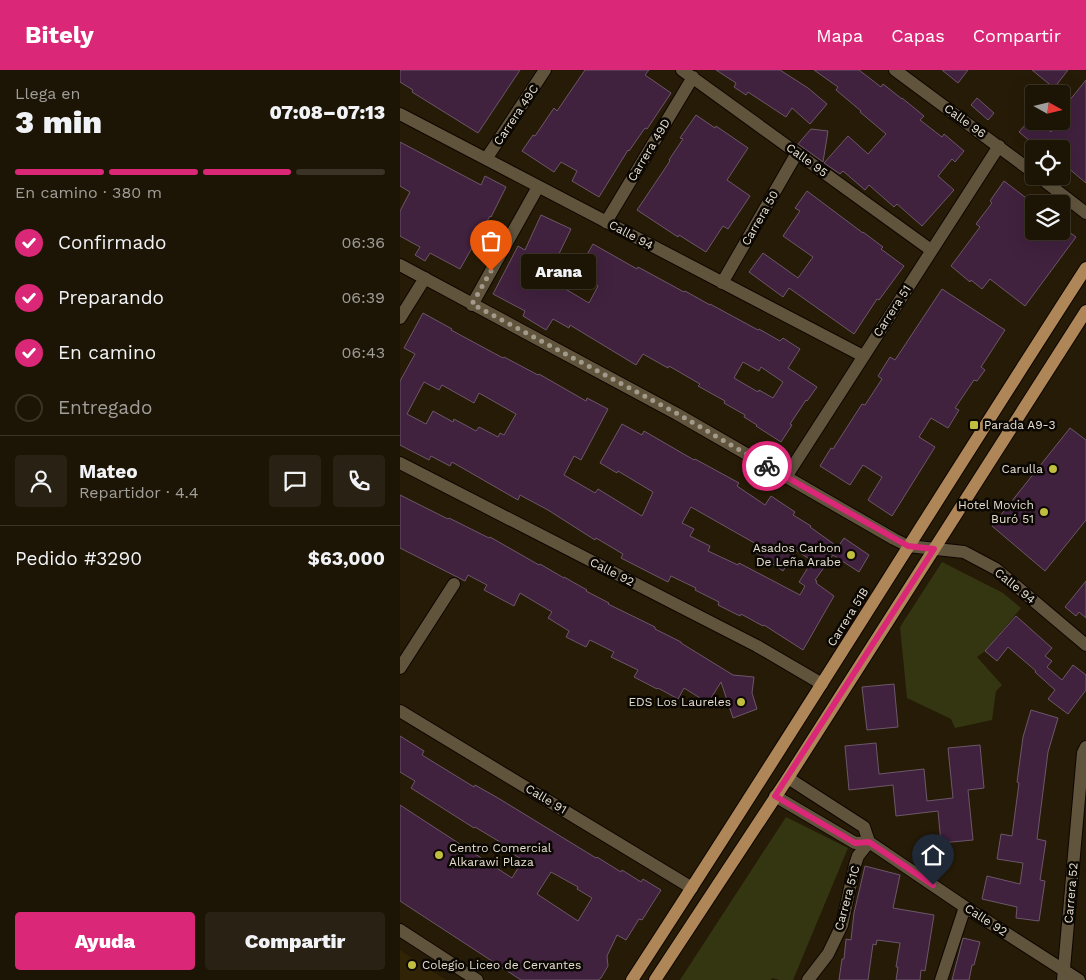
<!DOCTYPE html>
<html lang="es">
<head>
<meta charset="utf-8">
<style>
	body { margin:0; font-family:"Work Sans",sans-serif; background:#292113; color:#f1f3f6; height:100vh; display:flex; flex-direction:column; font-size:19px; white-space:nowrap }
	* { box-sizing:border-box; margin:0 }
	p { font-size:16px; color:#a09e9a }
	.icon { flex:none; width:28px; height:28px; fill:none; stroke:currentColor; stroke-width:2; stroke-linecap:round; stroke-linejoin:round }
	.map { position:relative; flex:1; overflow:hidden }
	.drawer { display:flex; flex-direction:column; background:#1c1404; width:400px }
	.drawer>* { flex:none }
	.needle { width:32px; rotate:98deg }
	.tools { position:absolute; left:625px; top:15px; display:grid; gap:10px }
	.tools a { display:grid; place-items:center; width:45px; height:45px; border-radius:5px; background:#1c1404; box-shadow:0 5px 20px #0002,0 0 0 1px #3a3326; font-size:25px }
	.pin { position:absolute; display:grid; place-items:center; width:42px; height:42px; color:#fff; margin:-51px -21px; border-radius:50% 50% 50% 0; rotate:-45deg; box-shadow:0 0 5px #0007 }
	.pin .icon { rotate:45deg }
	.courier { position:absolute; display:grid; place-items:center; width:50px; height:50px; margin:-25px; border:4px solid #db2777; border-radius:50%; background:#fff; color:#222; box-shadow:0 1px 6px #0007 }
	.bubble { position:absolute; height:35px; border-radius:5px; background:#1c1404; box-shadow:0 5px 20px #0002,0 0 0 1px #3a3326; font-size:16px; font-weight:800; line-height:35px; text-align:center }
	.head em { font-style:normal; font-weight:800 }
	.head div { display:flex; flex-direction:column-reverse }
	.head { display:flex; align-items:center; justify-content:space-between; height:85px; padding:0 15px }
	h1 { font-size:32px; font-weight:800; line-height:38px }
	.bar { display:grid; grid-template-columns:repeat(4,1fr); gap:8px 5px; align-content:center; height:60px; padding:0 15px }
	.bar i { height:6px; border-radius:4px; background:#3a3326 }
	.bar .active { background:#db2777 }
	.bar p { grid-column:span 4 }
	.line { display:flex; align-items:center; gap:12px; padding:0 15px; border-top:1px solid #3a3326 }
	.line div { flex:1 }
	.round { display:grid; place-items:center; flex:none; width:52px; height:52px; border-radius:5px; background:#292113 }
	ol { padding:0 15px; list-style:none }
	li { display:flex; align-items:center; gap:15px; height:55px }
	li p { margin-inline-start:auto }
	li .icon { padding:5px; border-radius:50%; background:#db2777; color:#fff; stroke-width:4 }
	li:last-child { color:#a09e9a }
	li i { width:28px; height:28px; border:2px solid #3a3326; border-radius:50% }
	.action { display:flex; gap:10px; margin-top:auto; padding:10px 15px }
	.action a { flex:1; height:58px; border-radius:5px; background:#db2777; color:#fff; font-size:20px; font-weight:800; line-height:58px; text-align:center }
	.action a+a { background:#292113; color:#f1f3f6 }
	header { display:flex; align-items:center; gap:30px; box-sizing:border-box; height:70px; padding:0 25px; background:#db2777; color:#fff }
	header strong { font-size:24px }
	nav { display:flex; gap:28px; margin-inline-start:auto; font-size:18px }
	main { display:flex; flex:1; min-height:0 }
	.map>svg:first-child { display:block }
	.built { fill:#312305 }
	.green { fill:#333611 }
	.building { fill:#40213e; stroke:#6c576a; fill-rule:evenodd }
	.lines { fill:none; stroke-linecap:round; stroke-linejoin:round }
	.minor-casing { stroke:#0f0600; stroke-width:14 }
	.major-casing { stroke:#0f0600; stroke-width:14 }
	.minor { stroke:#60543d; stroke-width:12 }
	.major { stroke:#ae8657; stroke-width:12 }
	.done { stroke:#a29a8a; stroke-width:5; stroke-dasharray:0 9 }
	.route { stroke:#db2777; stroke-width:6 }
	.poi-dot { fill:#c1bd3f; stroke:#0b0702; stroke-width:2 }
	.labels { text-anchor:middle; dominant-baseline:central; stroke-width:5; stroke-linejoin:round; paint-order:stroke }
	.street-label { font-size:12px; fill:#e5ded1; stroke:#0b0702 }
	.poi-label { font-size:12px; fill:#e5ded1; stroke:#0b0702; text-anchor:end }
</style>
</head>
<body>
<header>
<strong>Bitely</strong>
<nav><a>Mapa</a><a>Capas</a><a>Compartir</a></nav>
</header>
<main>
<section class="drawer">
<div class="head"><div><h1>3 min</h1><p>Llega en</p></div><em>07:08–07:13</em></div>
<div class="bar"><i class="active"></i><i class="active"></i><i class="active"></i><i></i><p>En camino · 380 m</p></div>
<ol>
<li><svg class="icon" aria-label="check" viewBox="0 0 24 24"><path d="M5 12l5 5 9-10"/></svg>Confirmado<p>06:36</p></li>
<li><svg class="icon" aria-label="check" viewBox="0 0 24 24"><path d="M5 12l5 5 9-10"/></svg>Preparando<p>06:39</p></li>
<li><svg class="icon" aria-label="check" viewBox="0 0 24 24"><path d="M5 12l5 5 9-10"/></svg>En camino<p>06:43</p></li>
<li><i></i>Entregado</li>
</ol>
<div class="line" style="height:90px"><a class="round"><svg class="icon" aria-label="person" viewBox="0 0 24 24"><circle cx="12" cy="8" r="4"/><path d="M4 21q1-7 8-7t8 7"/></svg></a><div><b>Mateo</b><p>Repartidor · 4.4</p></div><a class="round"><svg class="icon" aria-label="chat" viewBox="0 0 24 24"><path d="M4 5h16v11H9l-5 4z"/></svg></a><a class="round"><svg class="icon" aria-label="phone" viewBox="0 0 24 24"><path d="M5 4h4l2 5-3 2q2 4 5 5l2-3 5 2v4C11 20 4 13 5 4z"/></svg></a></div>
<div class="line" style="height:65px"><div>Pedido #3290</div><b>$63,000</b></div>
<div class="action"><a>Ayuda</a><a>Compartir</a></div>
</section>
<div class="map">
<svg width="686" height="910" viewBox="0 0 686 910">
	<rect width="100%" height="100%" fill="#261b06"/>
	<path class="built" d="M0 880 46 910H0Z"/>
	<path class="green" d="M542 492 603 523 621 538 585 581 577 587 602 615 596 621 592 650 555 658 551 649 507 628 500 557Z
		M386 747 448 778 393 910H380L372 908 371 910H280Z"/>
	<path class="building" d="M0 0H120L78 63 12 22 13 20 0 12Z
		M185 0H249L245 5 271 23 247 59 245 58 229 81 228 80 199 127 172 111 177 101 161 92 154 102 122 81 133 65 135 66 154 38 157 41Z
		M316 0H380L408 18 427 34 410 54 392 38 386 47 348 22 346 25 334 17 336 13Z
		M414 0H459L481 17 483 14 502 29V28L524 46 520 50 542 67 544 64 564 81 555 92 552 89 538 106 554 120 522 156 497 134 494 137 469 115 465 120 443 101 440 104 424 93 448 66 468 84 486 64 460 42 461 41 436 20 438 17Z
		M542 0H568L558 13Z
		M632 0H668L654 18Z
		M686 10V113L661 92V79H644L639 75 637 77 619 62 632 47 634 48V51H638L651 62 660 51H661V50L669 40 665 36Z
		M577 28 594 43 588 50 571 35Z
		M296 45 315 58 316 56 348 78 327 110 350 126 328 159 323 156 306 182 279 165 278 167 237 140 270 91 269 90 283 69 280 68Z
		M411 59 428 61 423 92 398 74Z
		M0 72 81 115 85 106 106 117 91 147 90 146 60 199 30 183 25 191 15 185 20 177 0 166V141L10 122 0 116Z
		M604 111 634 134H630L634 137V161H661V156L676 167 625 236 590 209 582 219 571 210 570 212 551 196 580 157 576 154 592 133 590 131Z
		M407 121 463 163V162L483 177 481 179 504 196 479 230 477 229 454 264 389 218 383 227 349 202 363 183 398 208 413 187 383 166 400 141 395 138Z
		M141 145 171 159 155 192 148 189 140 204 189 233 198 216 176 204 193 174 237 199 238 197 284 222 285 221 310 235V234L358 260 359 259 380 271 383 268 400 279 388 298 417 317 407 331 406 330 390 354 392 355 381 372 356 356 357 355 344 347 345 345 324 333 325 331 298 316 300 314 269 296 268 298 243 284 236 295 170 255 169 258 153 249 146 260 123 246 125 241 93 224 118 176 125 180ZM343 292 359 301 361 297 383 312 373 328 359 320 358 322 334 308Z
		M542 219 605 260 581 297 585 300 577 311 574 310 555 338 559 340 548 358 531 348 519 367 535 377 492 446 468 430 482 407 463 395 450 415 420 396 431 378 433 379 462 334 465 335 482 309 478 306 490 287 495 290Z
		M23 243 52 259 51 260 103 288 104 287 138 305 139 304 186 331 187 328 208 339 181 390 174 386 164 405 195 423 198 419 242 446 253 422 218 401 217 403 200 393 222 354 242 365 244 361 294 390 295 389 339 413 337 416 365 435 371 426 395 442 393 445 411 456 410 457 438 477 444 468 469 485 459 502 433 485 415 510 417 511 416 513 434 526 403 580 364 555 363 556 341 544 340 546 318 535 319 532 295 520 296 518 271 506 268 512 221 488 223 484 196 468 195 470 148 440 120 425 118 430 52 392 50 396 31 386 29 390 0 375V311L15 284 4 278ZM24 312 39 320 42 315 74 333 79 323 116 344 104 365 100 363 98 367 79 357 76 361 54 349 53 352 33 341 26 354 7 344ZM291 437 358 475 355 482 383 501 396 480 412 491 399 512 405 516 400 525 339 493 338 495 308 481 310 476 290 466 294 459 282 453Z
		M670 358 686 370V450L645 501 592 456Z
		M0 425 48 449 49 448 89 468 90 467 139 495 140 494 164 508V507L187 520 186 521 209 533 208 534 255 557V559L281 572V573L333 605 354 607 352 623 357 639 333 648 321 612 308 633 284 618 278 629 258 618 257 619 234 607 238 600 211 587 214 582 190 570 186 577 166 567 169 561 148 548 152 542 120 523 114 536 84 520 87 515 68 505 65 511 0 478Z
		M686 511V548L679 542 676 546 665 537Z
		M616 546 652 578 645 586 652 591 647 597 662 610 673 595 686 605V620L668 644 648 629 655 620 635 602 636 601 608 577 597 591 585 581Z
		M494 614 498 657 467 660 462 617Z
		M631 640 658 648 648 682 637 769 646 771 640 810 645 811 639 851 616 848 617 837 582 829 587 806 620 814 623 793 597 789 601 764 612 766 619 713 617 712 623 667Z
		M0 666 24 681 22 685 74 717 75 715 98 728 196 788 197 787 221 802 222 800 241 812 243 809 261 820 242 850 239 849 226 870 217 865 207 886 208 896 201 908 198 910H121L0 831V735L112 808 123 790 98 775 100 772 75 757 74 758 11 718 15 711 0 702ZM151 802 178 817 177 819 192 828 178 851 137 824Z
		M476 673 479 704 524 699 527 731 553 728 548 678 580 675 584 718 568 720 573 770 541 773 538 741 496 746 493 715 449 720 445 676Z
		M465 796 500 805 493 838 534 845 525 901 521 900 520 910H496L498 897H496L500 873 477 870 476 875 473 874 468 910H439L442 889H444L446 869 451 870 454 843Z
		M563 868 580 872 574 895H572L569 910H552Z"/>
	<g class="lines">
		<defs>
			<path id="minor" d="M282 0 531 180
				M495 0 634 103
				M0 44 463 286
				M86 89 145 0
				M638 106 686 143
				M206 152 293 7
				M0 195 277 344 494 469 508 476 564 482 596 499 686 575
				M322 213 397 83
				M72 235 138 117
				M0 248 25 208
				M0 393 357 576 422 614
				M386 407 599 76
				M0 598 54 514
				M0 641 292 818
				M388 708 464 757 469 772 565 837 679 910
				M375 726 455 773 469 772
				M0 860 77 910
				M408 910 428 884 442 855 455 795 458 786 469 772
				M541 910 565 837
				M663 910 683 683 686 677"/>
			<path id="major" d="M232 910C386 674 533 435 686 198
				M255 910 388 708 686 241"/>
		</defs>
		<use href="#minor" class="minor-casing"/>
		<use href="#major" class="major-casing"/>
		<use href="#minor" class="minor"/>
		<use href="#major" class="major"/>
	</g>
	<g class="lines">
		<path class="done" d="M91 201 72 234 278 344 367 396"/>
		<path class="route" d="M367 396 508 476 534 479 375 726 455 773 469 772 533 815"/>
	</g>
	<g class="poi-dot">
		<rect x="569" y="350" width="10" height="10" rx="2.5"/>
		<circle cx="653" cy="399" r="5"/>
		<circle cx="644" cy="442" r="5"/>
		<circle cx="451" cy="485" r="5"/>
		<circle cx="341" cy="632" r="5"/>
		<circle cx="39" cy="785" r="5"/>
		<circle cx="12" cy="895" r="5"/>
	</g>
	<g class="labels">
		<g class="street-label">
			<text transform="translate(116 45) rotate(-56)">Carrera 49C</text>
			<text transform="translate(565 51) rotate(36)">Calle 96</text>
			<text transform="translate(249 80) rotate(-59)">Carrera 49D</text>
			<text transform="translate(407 90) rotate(36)">Calle 95</text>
			<text transform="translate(360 148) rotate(-60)">Carrera 50</text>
			<text transform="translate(231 165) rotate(28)">Calle 94</text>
			<text transform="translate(492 241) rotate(-57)">Carrera 51</text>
			<text transform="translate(212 502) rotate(27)">Calle 92</text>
			<text transform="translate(615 516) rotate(39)">Calle 94</text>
			<text transform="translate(448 547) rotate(-58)">Carrera 51B</text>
			<text transform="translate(146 729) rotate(31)">Calle 91</text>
			<text transform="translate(671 823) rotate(-85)">Carrera 52</text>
			<text transform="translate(447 828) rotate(-75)">Carrera 51C</text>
			<text transform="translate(586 850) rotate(33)">Calle 92</text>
		</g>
		<g class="poi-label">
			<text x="584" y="355" text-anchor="start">Parada A9-3</text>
			<text x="643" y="399">Carulla</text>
			<text x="634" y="435">Hotel Movich<tspan x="634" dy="14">Buró 51</tspan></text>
			<text x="441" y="478">Asados Carbon<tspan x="441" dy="14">De Leña Arabe</tspan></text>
			<text x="331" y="632">EDS Los Laureles</text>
			<text x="49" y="778" text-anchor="start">Centro Comercial<tspan x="49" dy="14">Alkarawi Plaza</tspan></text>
			<text x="22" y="895" text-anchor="start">Colegio Liceo de Cervantes</text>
		</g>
	</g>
</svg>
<div class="tools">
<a><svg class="needle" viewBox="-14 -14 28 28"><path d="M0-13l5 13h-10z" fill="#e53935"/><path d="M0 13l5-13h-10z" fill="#a09e9a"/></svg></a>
<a><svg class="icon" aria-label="locate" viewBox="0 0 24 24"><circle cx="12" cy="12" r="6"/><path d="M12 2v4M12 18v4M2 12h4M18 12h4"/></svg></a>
<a><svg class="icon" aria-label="layers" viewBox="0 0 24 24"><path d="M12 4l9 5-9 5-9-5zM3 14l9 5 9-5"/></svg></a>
</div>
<div class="pin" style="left:91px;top:201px;background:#ea580c"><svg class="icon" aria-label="bag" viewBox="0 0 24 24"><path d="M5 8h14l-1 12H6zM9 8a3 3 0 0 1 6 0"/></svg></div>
<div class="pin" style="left:533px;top:815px;background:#1f2937"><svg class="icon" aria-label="home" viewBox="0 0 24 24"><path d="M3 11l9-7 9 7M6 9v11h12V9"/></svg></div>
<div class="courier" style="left:367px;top:396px"><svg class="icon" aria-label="bike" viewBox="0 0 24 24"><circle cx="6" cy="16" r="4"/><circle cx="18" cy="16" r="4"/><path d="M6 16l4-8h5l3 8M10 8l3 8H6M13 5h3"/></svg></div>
<div class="bubble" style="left:121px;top:184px;width:75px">Arana</div>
</div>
</main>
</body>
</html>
